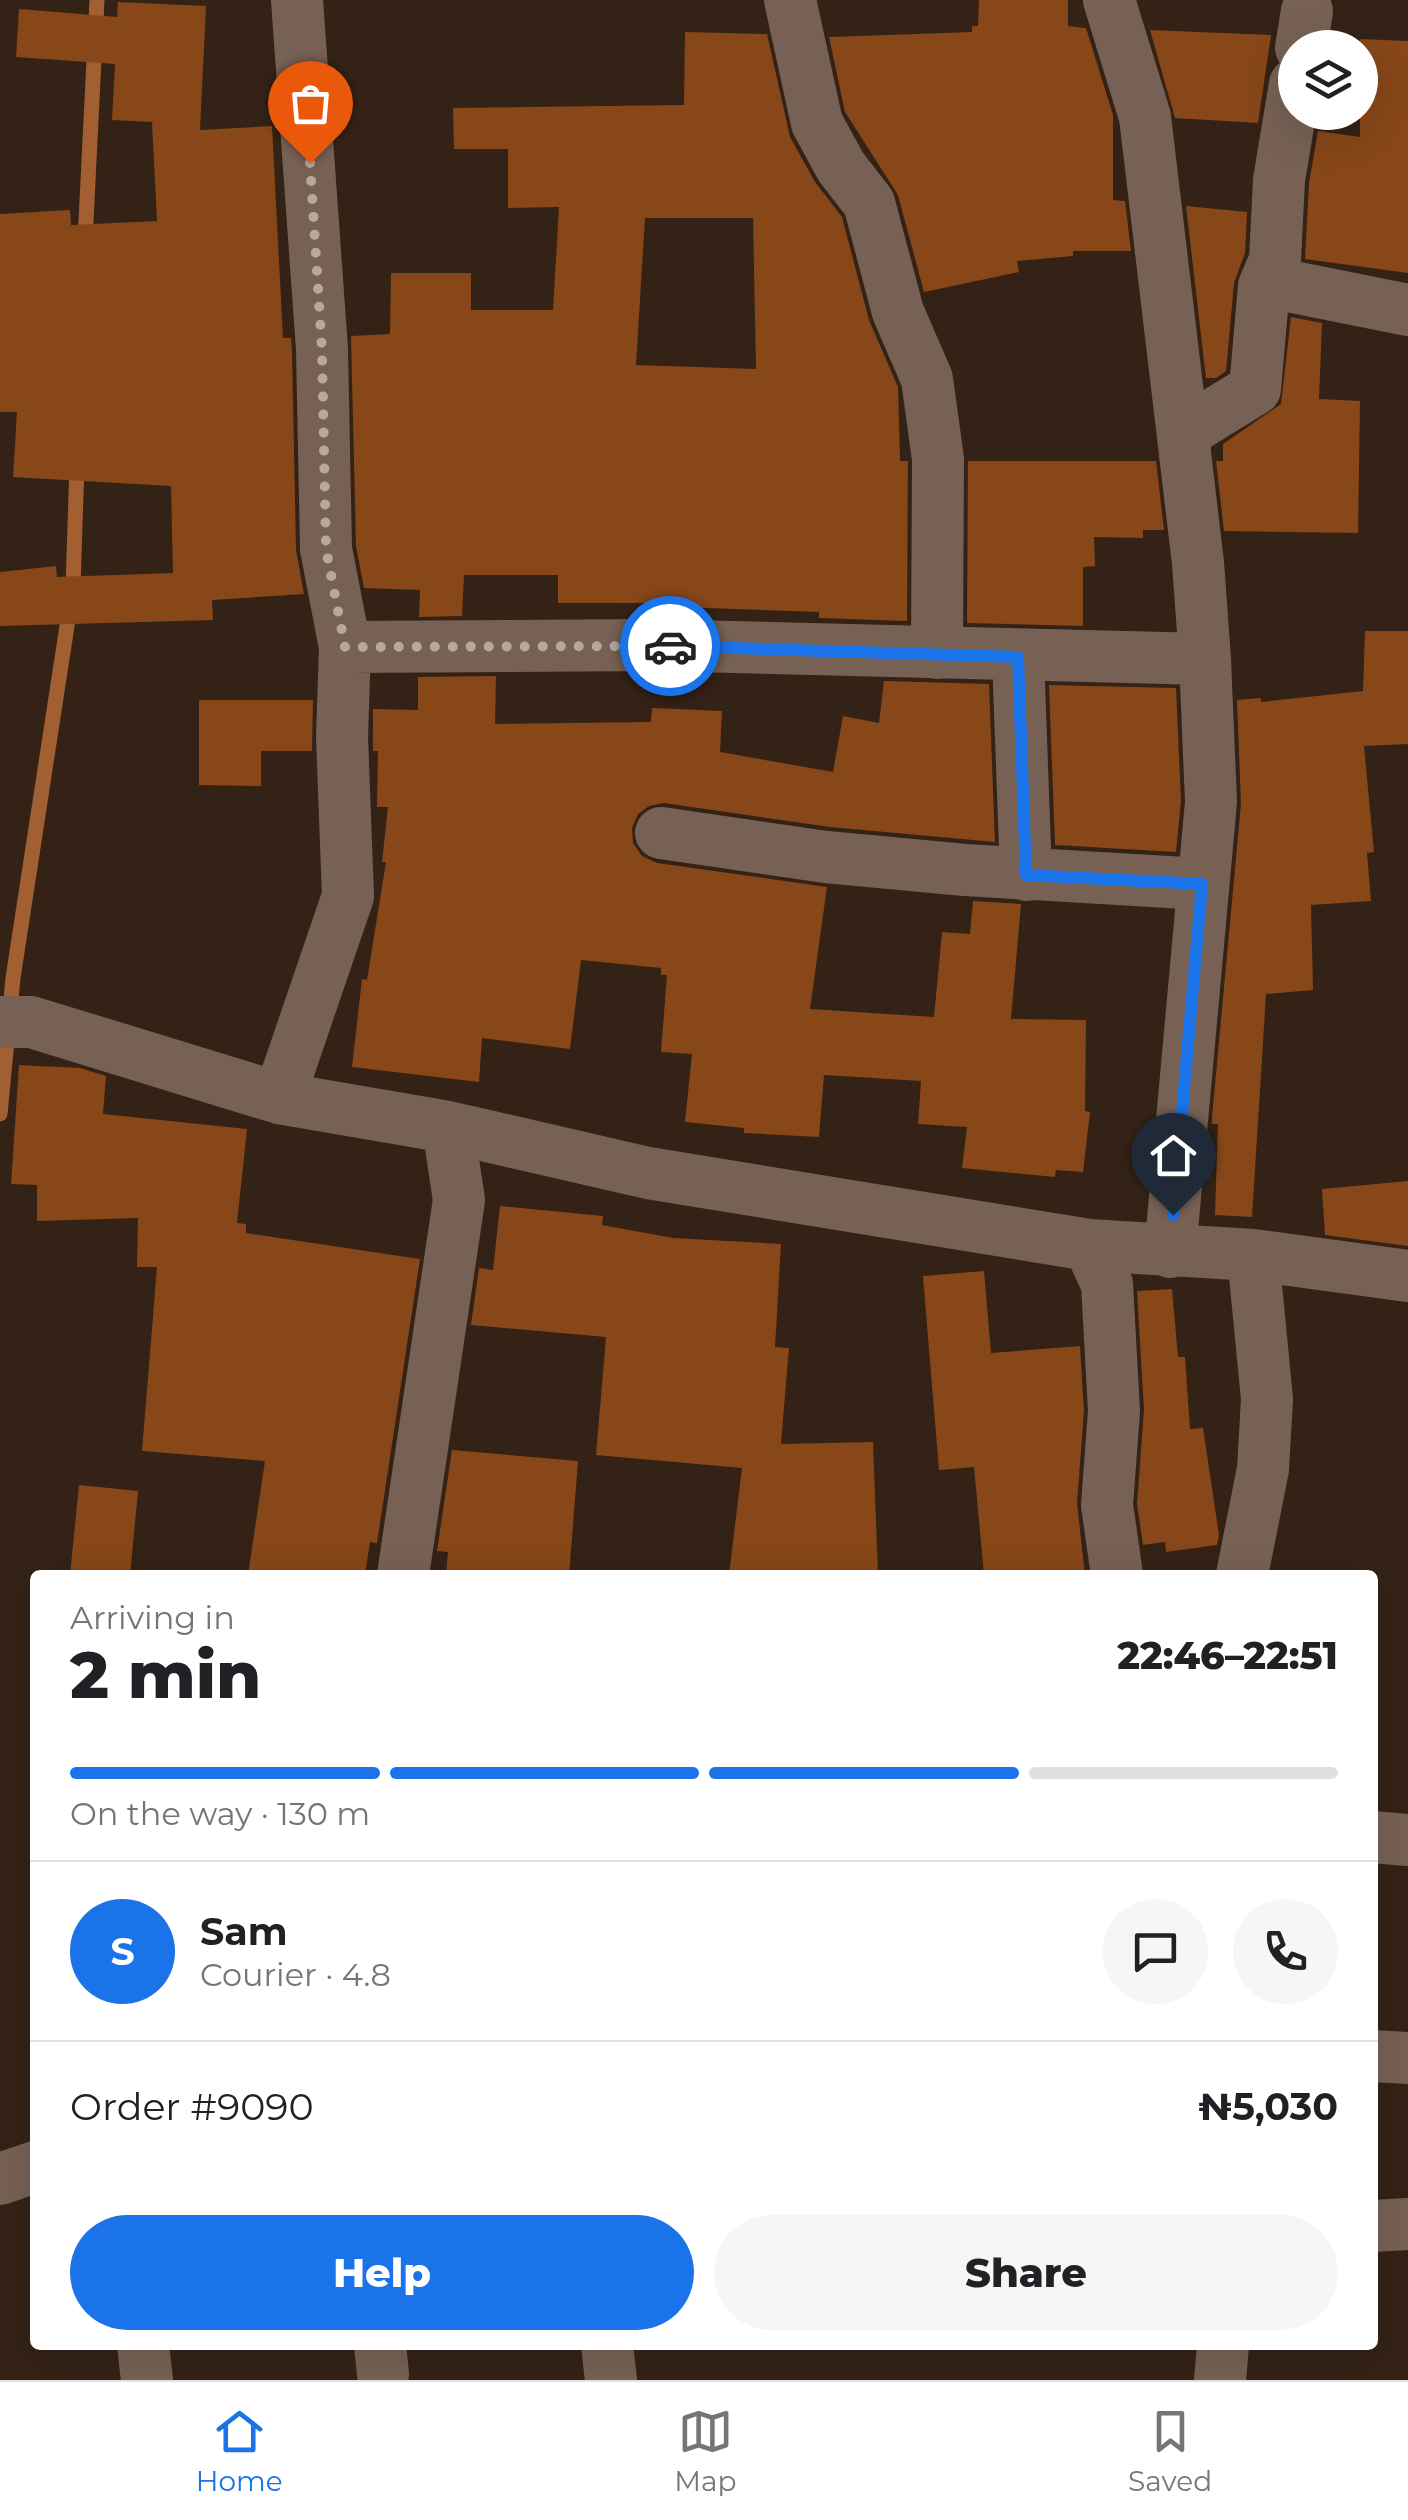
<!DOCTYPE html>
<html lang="en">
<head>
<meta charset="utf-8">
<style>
	body { margin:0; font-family:Montserrat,sans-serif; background:#f6f6f6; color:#202124; height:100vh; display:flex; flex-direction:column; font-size:38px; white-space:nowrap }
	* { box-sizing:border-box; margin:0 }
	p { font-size:32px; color:#757577 }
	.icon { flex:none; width:55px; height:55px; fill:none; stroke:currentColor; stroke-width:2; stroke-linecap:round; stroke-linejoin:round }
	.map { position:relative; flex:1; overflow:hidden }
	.panel { position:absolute; left:30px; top:1570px; width:1348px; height:780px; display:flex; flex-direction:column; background:#fff; border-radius:10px; box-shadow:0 10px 40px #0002 }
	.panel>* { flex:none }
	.buttons { position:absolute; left:1278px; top:30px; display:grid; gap:20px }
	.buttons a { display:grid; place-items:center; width:100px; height:100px; border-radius:50%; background:#fff; box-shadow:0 10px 40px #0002; font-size:50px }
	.pin { position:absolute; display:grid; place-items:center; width:85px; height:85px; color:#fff; margin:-102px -42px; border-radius:50% 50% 50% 0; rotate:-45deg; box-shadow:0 0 10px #0007 }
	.pin .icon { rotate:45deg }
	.courier { position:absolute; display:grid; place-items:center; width:100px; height:100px; margin:-50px; border:8px solid #1a73e8; border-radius:50%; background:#fff; color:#222; box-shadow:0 2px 12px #0007 }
	.overview em { font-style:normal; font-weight:800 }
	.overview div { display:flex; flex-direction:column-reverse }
	.overview { display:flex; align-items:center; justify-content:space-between; height:170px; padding:0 40px }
	h1 { font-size:65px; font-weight:800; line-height:75px }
	.bar { display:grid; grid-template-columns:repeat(4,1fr); gap:15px 10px; align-content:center; height:120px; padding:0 40px }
	.bar i { height:12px; border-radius:8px; background:#e0e0e0 }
	.bar .active { background:#1a73e8 }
	.bar p { grid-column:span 4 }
	.line { display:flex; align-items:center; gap:25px; padding:0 40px; border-top:2px solid #e0e0e0 }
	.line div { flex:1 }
	.round { display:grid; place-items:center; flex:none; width:105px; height:105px; border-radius:52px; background:#f6f6f6 }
	.primary-button { display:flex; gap:20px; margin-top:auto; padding:20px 40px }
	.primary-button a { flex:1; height:115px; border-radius:60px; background:#1a73e8; color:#fff; font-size:40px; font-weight:800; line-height:115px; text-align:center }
	.primary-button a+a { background:#f6f6f6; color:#202124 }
	.tabs { display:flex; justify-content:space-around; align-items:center; height:140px; border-top:2px solid #e0e0e0; background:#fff; font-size:28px; color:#757577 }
	.tabs a { display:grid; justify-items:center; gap:5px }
	.tabs .active { color:#1a73e8 }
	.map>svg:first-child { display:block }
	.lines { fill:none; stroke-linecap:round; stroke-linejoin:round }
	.stream { stroke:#a15f32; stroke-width:15 }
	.building { fill:#874718; fill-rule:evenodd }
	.minor { stroke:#776154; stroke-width:52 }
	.done { stroke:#b7a89e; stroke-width:10; stroke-dasharray:0 18 }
	.route { stroke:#1a73e8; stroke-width:12 }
</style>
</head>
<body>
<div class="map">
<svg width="1408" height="2380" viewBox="0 0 1408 2380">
	<rect width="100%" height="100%" fill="#342216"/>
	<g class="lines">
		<path class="stream" d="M85 241 97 0
			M0 1114 13 978 73 587 77 464"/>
	</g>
	<path class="building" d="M979 0H1068V26L1086 28 1113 115V200L1125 201 1131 251H1073V256L1017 261 1019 272 924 292 898 195 845 112 829 37 972 32V26H978Z
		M118 2 206 6 200 130 272 126 283 338H291L292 350 296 550 304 594 212 600 213 620 0 626V572L56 566 57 577 173 573 171 486 13 477 17 412H0V214L70 210 71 225 157 221 152 122 112 120 115 64 16 57 19 9 117 17Z
		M1150 30 1271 35 1258 123 1175 118Z
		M685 32 767 34 790 137 815 182 842 217 869 320 898 387 900 461H908L907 621 819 618V612L680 607 681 603H558V575H464L462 616 419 617 420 590 364 588 356 546 351 336 390 334 391 273H471V310H553L559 207 508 208V149H454L453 108 684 105ZM645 218H753L756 369 636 365Z
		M1360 39 1408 41V273L1305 259 1309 183 1318 131 1360 137Z
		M1186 206 1247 212 1245 253 1234 283 1226 371 1216 378H1206Z
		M1291 317 1322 323 1319 399 1360 401 1358 533 1224 531 1216 461H1223V444L1281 404Z
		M968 461H1156L1164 530H1143V538L1094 537 1095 566 1083 567V626L967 623Z
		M1365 631H1408V744L1364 746 1374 852 1367 853 1371 901 1311 905 1313 990 1266 994 1252 1217 1215 1215 1218 1124H1212V1117L1241 804 1237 700 1261 698V702L1363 691Z
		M496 676 495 724 651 722 652 708 722 711 720 752 833 772 843 716 879 723 884 681 989 684 995 842 830 827 664 803 649 806 638 814 632 828 633 843 642 856 657 863 827 887 810 1009 934 1017 942 932 970 934 973 901 1021 904 1011 1019 1086 1020 1085 1111 1090 1112 1083 1172 1056 1170 1055 1177 962 1168 967 1127 918 1124 921 1081 824 1075 819 1137 744 1133V1128L685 1122 692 1054 661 1052 667 975H661V968L581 960 570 1049 482 1038 479 1082 352 1067 362 979 367 980 386 862H382L388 807H377L378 751H373V709L418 710V677Z
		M1049 685 1176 688 1181 801 1176 852 1055 845Z
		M199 700H313L312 751H261V786L199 785Z
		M19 1065 80 1068 106 1076 103 1114 247 1129 237 1223 246 1224V1233L420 1259 377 1543 370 1542 365 1575H248L265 1461 142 1451 157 1267H137L138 1218 37 1221V1185L11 1184Z
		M1408 1181V1246L1325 1235 1322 1189Z
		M500 1206 603 1216 602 1225 673 1238 781 1244 775 1347 789 1348 781 1444 873 1442 878 1575H729L742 1468 596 1455 606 1337 471 1325 479 1268 493 1270Z
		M984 1271 991 1353 1080 1346 1084 1411 1077 1503 1085 1575H984L974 1467 939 1470 923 1276Z
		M1172 1289 1178 1357H1185L1190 1429 1203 1428 1219 1535 1217 1545 1166 1552 1165 1542 1143 1545 1137 1504 1144 1410 1137 1291Z
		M452 1450 578 1461 569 1575H446L448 1552 437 1551Z
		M79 1485 138 1491 130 1575H70Z"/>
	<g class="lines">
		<path class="minor" d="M790 0 817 123 841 167 869 203 898 312 927 379 938 459 937 653
			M1109 0 1145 117 1198 563 1205 659 1211 802 1170 1252
			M1301 48 1307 11
			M1264 286 1275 260 1279 180 1295 84
			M1185 456V432L1255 389 1264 286H1288L1408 310
			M345 647 651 645 1205 659
			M1018 657 1026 875
			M661 833 826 857 965 870 1202 884
			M0 1022H31L279 1098 448 1127 648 1173 1089 1245 1253 1255 1408 1276
			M279 1098 348 896 342 737 345 647 326 549 322 349 297 0
			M1089 1245 1107 1284 1114 1411 1107 1505 1117 1575
			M403 1575 459 1200 448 1127
			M1242 1575 1263 1469 1267 1399 1253 1255
			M1372 1837 1408 1840
			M1372 2056 1408 2058
			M0 2179 35 2167
			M1372 2226 1408 2224
			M143 2345 147 2380
			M380 2345 383 2374
			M607 2345 611 2380
			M1220 2380 1223 2345"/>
	</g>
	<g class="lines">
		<path class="done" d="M310 163 322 350 326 549 345 647 670 646"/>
		<path class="route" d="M670 646 1018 657 1026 875 1202 884 1173 1215"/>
	</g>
</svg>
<div class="buttons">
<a><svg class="icon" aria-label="layers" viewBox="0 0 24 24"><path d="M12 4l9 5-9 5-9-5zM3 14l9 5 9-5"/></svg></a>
</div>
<div class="pin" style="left:310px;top:163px;background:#ea580c"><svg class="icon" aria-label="bag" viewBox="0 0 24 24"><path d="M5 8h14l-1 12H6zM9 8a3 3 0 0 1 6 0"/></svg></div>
<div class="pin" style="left:1173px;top:1215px;background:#1f2937"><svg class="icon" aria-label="home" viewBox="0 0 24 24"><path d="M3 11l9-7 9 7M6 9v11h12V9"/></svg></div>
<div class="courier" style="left:670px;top:646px"><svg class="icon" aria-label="car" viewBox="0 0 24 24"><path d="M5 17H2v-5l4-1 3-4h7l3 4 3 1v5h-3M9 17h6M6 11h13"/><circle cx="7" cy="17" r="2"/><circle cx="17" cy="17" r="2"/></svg></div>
<section class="panel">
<div class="overview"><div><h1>2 min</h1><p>Arriving in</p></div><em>22:46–22:51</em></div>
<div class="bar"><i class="active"></i><i class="active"></i><i class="active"></i><i></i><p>On the way · 130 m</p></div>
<div class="line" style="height:180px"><b class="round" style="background:#1a73e8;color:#fff">S</b><div><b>Sam</b><p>Courier · 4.8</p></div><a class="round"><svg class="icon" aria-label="chat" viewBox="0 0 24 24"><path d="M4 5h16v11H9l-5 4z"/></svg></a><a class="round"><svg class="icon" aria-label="phone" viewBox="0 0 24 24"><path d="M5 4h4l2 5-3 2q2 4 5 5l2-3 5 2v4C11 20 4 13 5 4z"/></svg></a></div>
<div class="line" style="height:130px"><div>Order #9090</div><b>₦5,030</b></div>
<div class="primary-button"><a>Help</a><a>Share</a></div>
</section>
</div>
<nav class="tabs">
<a class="active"><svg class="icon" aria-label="home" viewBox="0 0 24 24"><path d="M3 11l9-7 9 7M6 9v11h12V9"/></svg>Home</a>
<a><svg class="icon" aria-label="map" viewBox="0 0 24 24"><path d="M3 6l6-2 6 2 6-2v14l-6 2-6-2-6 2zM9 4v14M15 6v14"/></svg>Map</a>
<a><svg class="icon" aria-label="saved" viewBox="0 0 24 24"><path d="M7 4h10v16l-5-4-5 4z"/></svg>Saved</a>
</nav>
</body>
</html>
